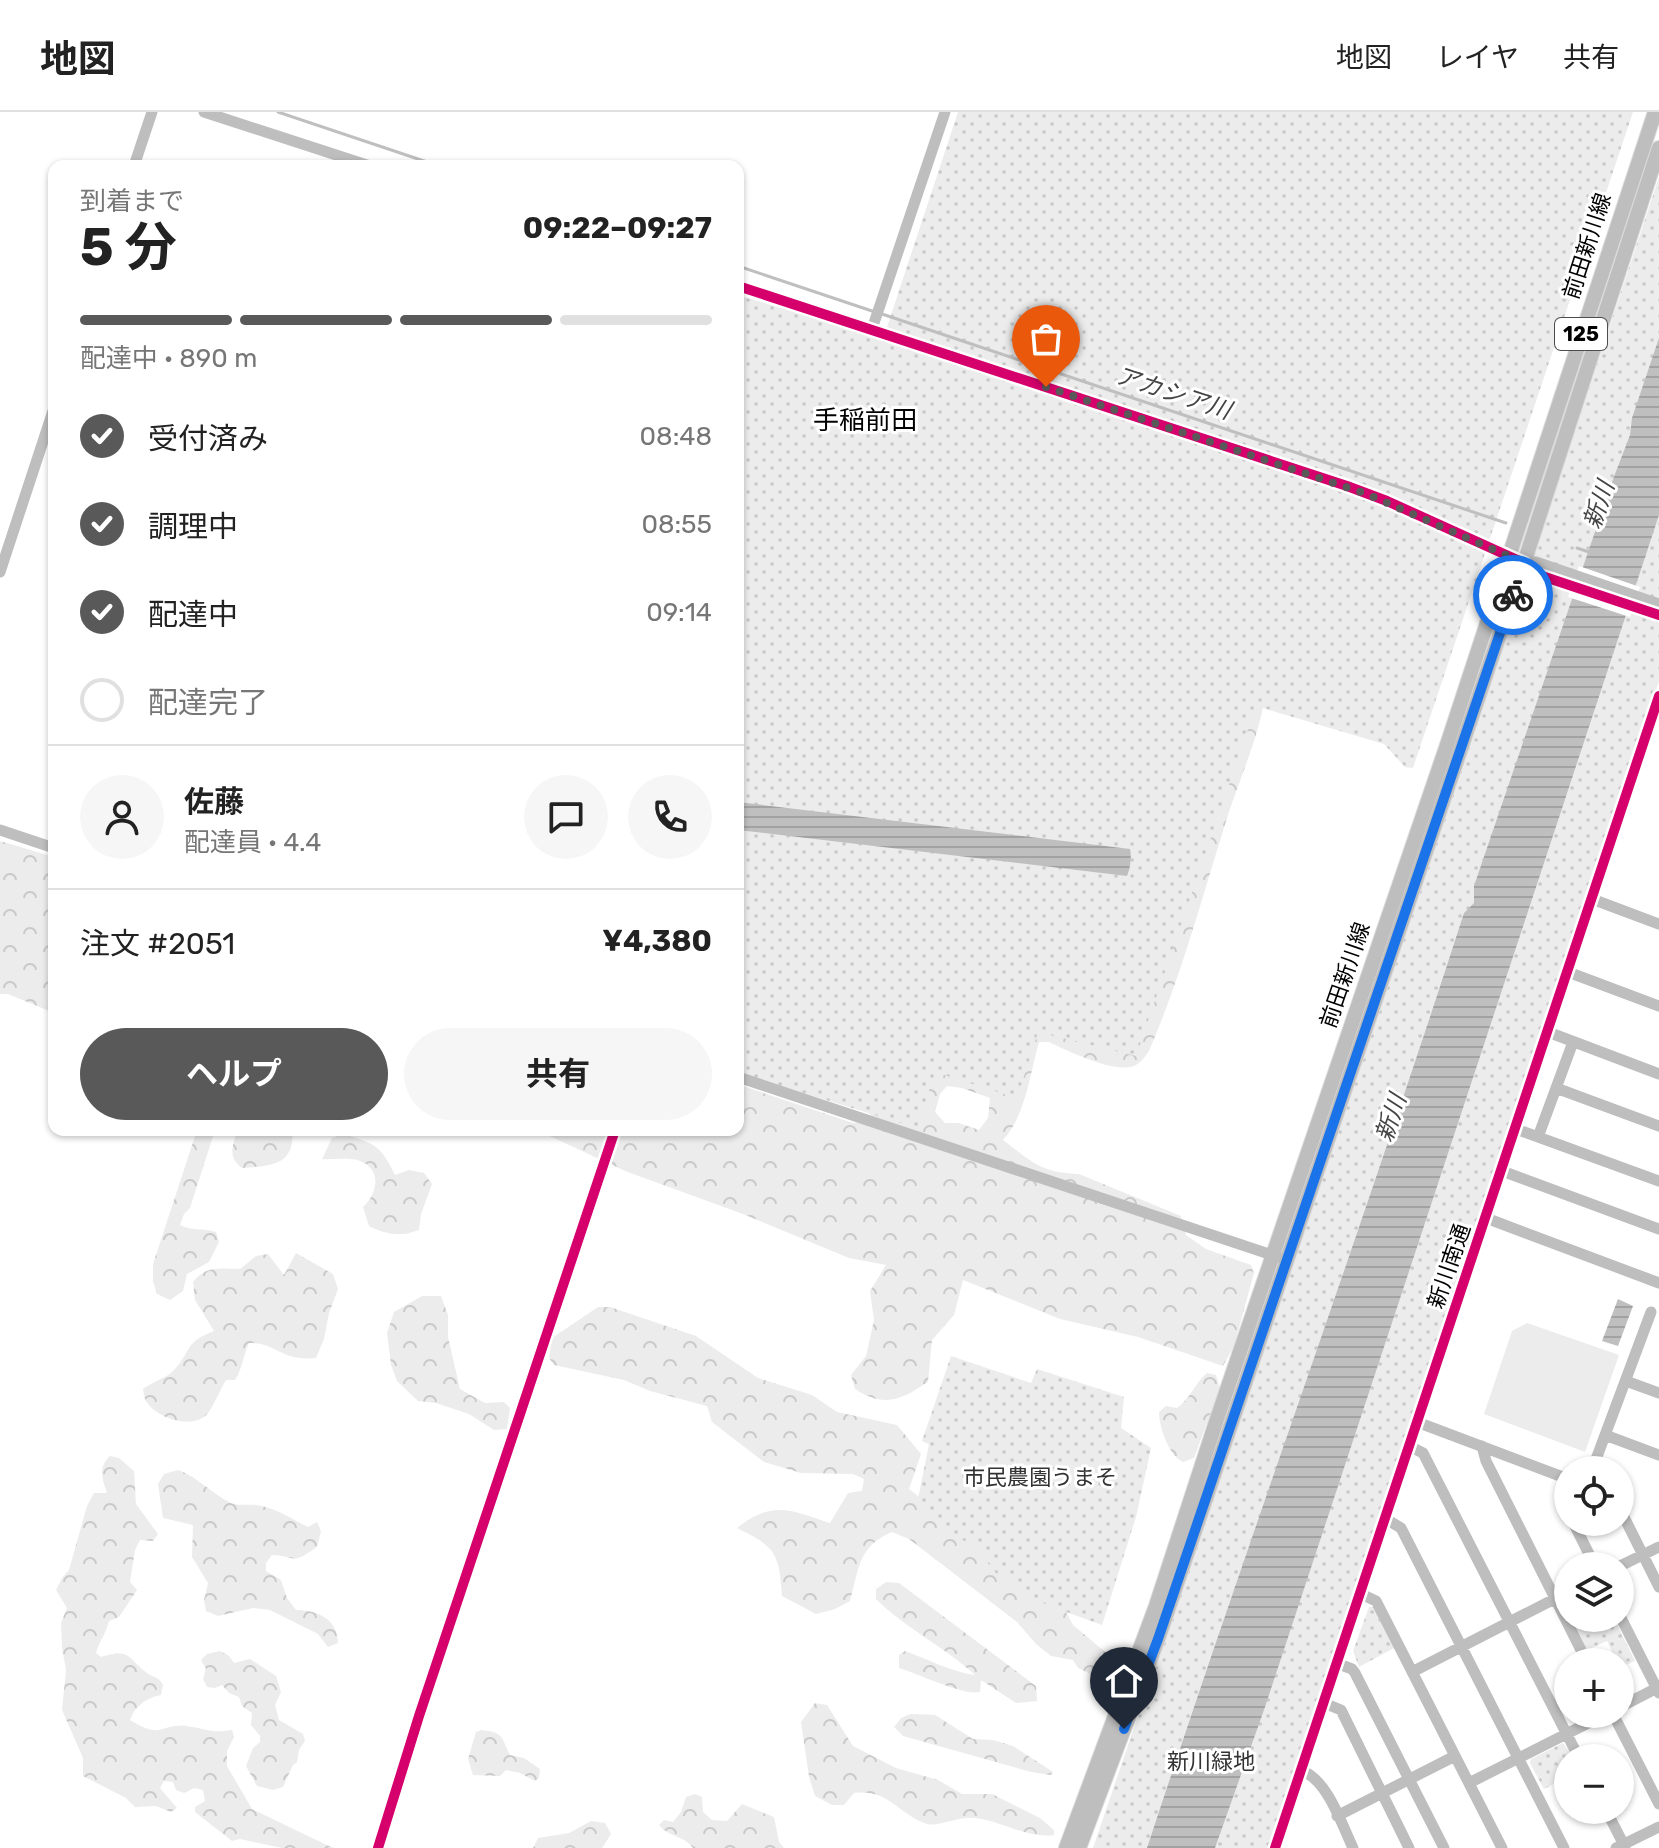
<!DOCTYPE html>
<html lang="ja">
<head>
<meta charset="utf-8">
<style>
	body { margin:0; font-family:Rubik,"Noto Sans JP",sans-serif; background:#f6f6f6; color:#222; height:100vh; display:flex; flex-direction:column; font-size:30px; white-space:nowrap }
	* { box-sizing:border-box; margin:0 }
	p { font-size:26px; color:#767676 }
	.icon { flex:none; width:44px; height:44px; fill:none; stroke:currentColor; stroke-width:2; stroke-linecap:round; stroke-linejoin:round }
	.map { position:relative; flex:1; overflow:hidden }
	.sheet { position:absolute; left:48px; top:48px; width:696px; height:976px; display:flex; flex-direction:column; background:#fff; border-radius:16px; box-shadow:0 2px 6px #0004 }
	.sheet>* { flex:none }
	.fabs { position:absolute; left:1554px; top:1344px; display:grid; gap:16px }
	.fabs a { display:grid; place-items:center; width:80px; height:80px; border-radius:50%; background:#fff; box-shadow:0 2px 6px #0004; font-size:40px }
	.pin { position:absolute; display:grid; place-items:center; width:68px; height:68px; color:#fff; margin:-82px -34px; border-radius:50% 50% 50% 0; rotate:-45deg; box-shadow:0 0 8px #0007 }
	.pin .icon { rotate:45deg }
	.courier { position:absolute; display:grid; place-items:center; width:80px; height:80px; margin:-40px; border:6px solid #1a73e8; border-radius:50%; background:#fff; color:#222; box-shadow:0 2px 10px #0007 }
	.overview em { font-style:normal; font-weight:700 }
	.overview div { display:flex; flex-direction:column-reverse }
	.overview { display:flex; align-items:center; justify-content:space-between; height:136px; padding:0 32px }
	h1 { font-size:52px; font-weight:700; line-height:60px }
	.bar { display:grid; grid-template-columns:repeat(4,1fr); gap:12px 8px; align-content:center; height:96px; padding:0 32px }
	.bar i { height:10px; border-radius:6px; background:#e0e0e0 }
	.bar .on { background:#595959 }
	.bar p { grid-column:span 4 }
	.line { display:flex; align-items:center; gap:20px; padding:0 32px; border-top:2px solid #e0e0e0 }
	.line div { flex:1 }
	.round { display:grid; place-items:center; flex:none; width:84px; height:84px; border-radius:42px; background:#f6f6f6 }
	ol { padding:0 32px; list-style:none }
	li { display:flex; align-items:center; gap:24px; height:88px }
	li p { margin-inline-start:auto }
	li .icon { padding:8px; border-radius:50%; background:#595959; color:#fff; stroke-width:4 }
	li:last-child { color:#767676 }
	li i { width:44px; height:44px; border:4px solid #e0e0e0; border-radius:50% }
	.button { display:flex; gap:16px; margin-top:auto; padding:16px 32px }
	.button a { flex:1; height:92px; border-radius:48px; background:#595959; color:#fff; font-size:32px; font-weight:700; line-height:92px; text-align:center }
	.button a+a { background:#f6f6f6; color:#222 }
	header { display:flex; align-items:center; gap:48px; box-sizing:border-box; height:112px; padding:0 40px; background:#fff; border-bottom:2px solid #e0e0e0 }
	header strong { font-size:38px }
	nav { display:flex; gap:44px; margin-inline-start:auto; font-size:28px }
	.map>svg:first-child { display:block }
	.grass { fill:#ececec }
	.forest { fill:url(#forest-crowns); fill-rule:evenodd }
	.park { fill:url(#park-dots) }
	.water { fill:url(#water-rules) }
	.pier { fill:#fff }
	.lines { fill:none; stroke-linecap:round; stroke-linejoin:round }
	.stream { stroke:#bfbfbf; stroke-width:3 }
	.major-casing { stroke:#dbdbdb; stroke-width:16 }
	.minor { stroke:#bebebe; stroke-width:11 }
	.major { stroke:#bebebe; stroke-width:14 }
	.cycleway-casing { stroke:#fff; stroke-width:15 }
	.cycleway { stroke:#d6006c; stroke-width:10 }
	.done { stroke:#595959; stroke-width:8; stroke-dasharray:0 14.4 }
	.route { stroke:#1a73e8; stroke-width:10 }
	.labels { text-anchor:middle; dominant-baseline:central; stroke-width:6; stroke-linejoin:round; paint-order:stroke }
	.shield { fill:#fff; stroke:#4c4c4c; stroke-width:2 }
	.shield-label { font-size:20px; font-weight:bold; fill:#000 }
	.street-label { font-size:22px; fill:#000; stroke:#fff }
	.park-label { font-size:22px; fill:#333; stroke:#fff }
	.water-label { font-size:24px; font-style:italic; fill:#444; stroke:#fff }
	.quarter-label { font-size:26px; fill:#000; stroke:#fff }
</style>
</head>
<body>
<header>
<strong>地図</strong>
<nav><a>地図</a><a>レイヤ</a><a>共有</a></nav>
</header>
<div class="map">
<svg width="1659" height="1736" viewBox="0 0 1659 1736">
	<defs>
		<pattern id="forest-crowns" width="20" height="18" patternUnits="userSpaceOnUse" patternTransform="scale(2)"><rect width="20" height="18" fill="#ececec"/><path d="M2 6a3 3 0 1 1 6 0M12 15a3 3 0 1 1 6 0" fill="none" stroke="#c9c9c9"/></pattern>
		<pattern id="park-dots" width="8" height="8" patternUnits="userSpaceOnUse" patternTransform="scale(2)"><rect width="8" height="8" fill="#ececec"/><path d="M2 2h.1M6 6h.1" fill="none" stroke="#c9c9c9" stroke-width="1.8" stroke-linecap="round"/></pattern>
		<pattern id="water-rules" width="6" height="5" patternUnits="userSpaceOnUse" patternTransform="scale(2)"><rect width="6" height="5" fill="#bfbfbf"/><path d="M0 2.5h6" fill="none" stroke="#a2a2a2"/></pattern>
	</defs>
	<rect width="100%" height="100%" fill="#fff"/>
	<path class="grass" d="M1527 1211 1619 1243 1585 1340 1484 1302 1512 1219Z"/>
	<path class="forest" d="M1266 579C1259 628 1237 671 1223 719 1200 793 1180 867 1149 939 1144 946 1139 954 1130 955 1109 959 1068 939 1049 930H1039C1030 961 1026 1003 1003 1028 1032 1050 1041 1061 1079 1062L1181 1104 1186 1123 1206 1137 1251 1153 1254 1161 1234 1234 1223 1254 1138 1225 1060 1207 963 1168 954 1203 932 1228 928 1270C901 1288 884 1296 855 1277L851 1263 866 1244 874 1208 870 1179 886 1153 849 1146 743 1102 625 1059 541 1020 528 1018H738V780L1146 713ZM762 963 863 995 876 1008 853 1011 740 973ZM947 974 962 976 990 986 988 1006 979 1018 959 1011H945L935 1000 940 982Z
		M0 729 54 745V901L8 882H0Z
		M197 1018H215L190 1096 184 1102 180 1113C190 1119 204 1116 216 1120L219 1130 209 1150 187 1162 183 1179 170 1188 157 1182 153 1169V1152Z
		M237 1018H292C296 1054 269 1054 242 1056 227 1045 233 1034 237 1018Z
		M343 1022C375 1032 380 1032 395 1063L409 1058 424 1061 432 1072 421 1102 419 1118C400 1125 387 1123 369 1114L363 1095C377 1082 383 1058 360 1049 350 1045 333 1048 322 1047L332 1026Z
		M296 1141 333 1162 338 1177 329 1201 324 1227 316 1246C282 1250 275 1230 249 1231 243 1243 243 1256 235 1268H226C221 1276 212 1297 208 1301 193 1319 156 1306 146 1289 144 1286 144 1281 143 1277 152 1270 164 1267 172 1260 192 1241 182 1231 214 1219L195 1188 193 1170C206 1153 220 1157 240 1157L256 1144 268 1142 284 1163Z
		M422 1184H441L448 1203V1225L460 1277 485 1291 504 1290 510 1296 507 1317 494 1318 469 1302 436 1291 418 1289 397 1269 391 1253 387 1221 394 1200Z
		M598 1195H610L696 1224 758 1266 812 1283 837 1300 897 1313 921 1342 909 1377 972 1426 1059 1487 1073 1513 1110 1544 1108 1562 1099 1566 1078 1556 1073 1548 1051 1544 1036 1532 1017 1510 909 1427 892 1420C858 1434 859 1457 850 1489L835 1497 816 1502 782 1484C779 1441 776 1435 737 1416 773 1388 790 1398 830 1411L848 1381 862 1379 864 1367 853 1362 801 1361 764 1350 712 1310 707 1294 650 1279 624 1268 554 1253 549 1246 552 1226Z
		M1207 1261 1216 1263 1220 1276 1194 1346 1183 1350C1169 1344 1159 1315 1159 1300L1166 1294 1177 1296C1191 1286 1194 1272 1207 1261Z
		M110 1344 119 1346 134 1359 136 1392 158 1422 153 1429 140 1428 135 1438 130 1470 137 1478 119 1505 109 1509C106 1522 99 1529 96 1541L101 1545C131 1536 127 1546 147 1561 154 1566 158 1564 163 1573L161 1583C146 1586 135 1594 130 1608 163 1628 157 1612 186 1614 205 1616 210 1622 232 1618L234 1625 227 1639V1654L252 1697 333 1736H282L240 1727 232 1729 195 1700V1695L205 1689 203 1678 194 1676 184 1681 176 1678 173 1670 164 1669 160 1676 177 1696 171 1700 156 1694 135 1695 126 1686 83 1664V1646L62 1598 66 1558 62 1536 61 1511 67 1496 56 1478 62 1466 69 1458 87 1394 94 1381H107C102 1367 98 1355 110 1344Z
		M178 1358C198 1365 212 1382 231 1391 238 1394 249 1392 256 1393 276 1396 290 1406 308 1415L317 1410 321 1419 317 1435C290 1454 298 1444 272 1443L266 1451V1459L281 1468 287 1486 296 1498C317 1498 338 1507 338 1531L328 1535 318 1522 270 1498 253 1496 218 1504 206 1499 204 1488 208 1471 192 1445 193 1413 163 1406 158 1372 164 1362Z
		M886 1470 899 1471 1036 1574 1037 1589 1016 1591 981 1568 980 1580C964 1584 919 1562 899 1556V1543L905 1539C928 1547 951 1560 975 1563 945 1535 906 1517 876 1487V1477Z
		M220 1539 229 1544 234 1551 250 1547 276 1564 281 1580 275 1593 279 1608 303 1622 305 1629 299 1638 297 1650 293 1653 283 1675 273 1678 257 1674 246 1654 253 1636 260 1630V1624L251 1613 252 1601 242 1594 239 1585 229 1581 222 1573 215 1576 207 1575 203 1567 206 1557 201 1548 207 1542Z
		M815 1591 827 1593 853 1634 896 1656 938 1668 962 1682H992L1040 1706 1054 1718V1723C1028 1727 1002 1709 975 1706 958 1704 939 1715 927 1712 897 1702 890 1677 854 1681L844 1693H832L815 1684 809 1665 801 1610Z
		M911 1602 935 1603 973 1627 993 1628 1013 1634 1053 1660 1051 1663 1031 1660 903 1624 894 1615 901 1606Z
		M481 1618C504 1620 501 1625 510 1643L524 1646 540 1657 539 1666 535 1669 520 1661 506 1658 500 1664 473 1663 468 1647 476 1620Z
		M695 1682 702 1685 703 1700 712 1708 727 1709 742 1692 774 1705 779 1730 784 1736H693C685 1724 668 1725 659 1713L664 1708 673 1710 681 1700 686 1685Z
		M591 1709 605 1711 611 1722 602 1736H533L538 1726 569 1721Z"/>
	<path class="park" d="M958 0H1633L1413 656 1405 655 1384 632 1256 594 1136 944 1038 920 1017 986 935 960 917 1016 738 961V183L883 227Z
		M1659 65V569L1459 1173 1405 1325 1271 1736H1093L1551 392Z
		M951 1244 1031 1271 1037 1257 1124 1285 1121 1316 1151 1336 1136 1405 1102 1513 1047 1493 996 1461 975 1435 949 1420 918 1387 929 1332 922 1329Z
		M1369 1495H1373L1394 1536 1359 1555 1353 1539Z
		M1571 1506H1614L1635 1549 1620 1556V1550H1617L1607 1529 1587 1538Z
		M1563 1631 1574 1646H1568V1665L1544 1677 1530 1651 1531 1647Z"/>
	<path class="water" d="M1659 226V403L1265 1595 1215 1736H1147C1250 1423 1363 1114 1464 801L1474 791V774L1612 370 1630 323 1632 306Z
		M738 690 1130 737C1132 745 1130 757 1127 764L738 718Z
		M1618 1187 1633 1194 1618 1234 1602 1229Z"/>
	<path class="pier" d="M1579 454 1640 475 1630 505 1568 485Z"/>
	<g class="lines">
		<path class="stream" d="M278 0 439 54
			M738 154 875 200
			M882 202 1506 411
			M1577 436 1592 441"/>
		<defs>
			<path id="major" d="M1066 1736 1156 1494 1216 1310 1447 633 1655 0
				M1079 1736 1158 1527 1524 451 1659 36"/>
		</defs>
		<use href="#major" class="major-casing"/>
		<path class="minor" d="M204 0 370 54
			M134 54 152 0
			M738 174 1347 374 1387 389 1524 451 1533 461 1659 503
			M872 217 945 0
			M1524 451 1536 450 1659 492
			M0 460 54 296
			M0 718 54 736
			M1592 787 1659 812
			M1568 860 1659 894
			M1548 920 1659 962
			M738 965 1278 1145
			M1556 976 1659 1014
			M1516 1017 1659 1069
			M1538 1025 1573 930
			M1502 1059 1659 1117
			M1486 1106 1659 1171
			M1626 1269 1659 1281
			M1417 1310 1568 1367
			M1605 1323 1659 1343
			M1409 1334 1423 1341 1579 1646
			M1482 1334 1486 1349 1587 1550
			M1592 1358 1651 1200
			M1620 1397 1659 1475
			M1386 1407 1401 1416 1564 1736
			M1573 1410 1595 1454
			M1620 1454 1659 1435
			M1361 1482 1376 1489 1502 1736
			M1620 1504 1659 1581
			M1336 1551 1352 1557 1355 1561 1444 1736
			M1412 1560 1568 1480
			M1324 1591 1341 1598 1409 1736
			M1620 1595 1659 1575
			M1613 1602 1659 1692
			M1302 1659C1327 1667 1342 1713 1353 1736
			M1469 1671 1606 1602
			M1606 1698 1625 1735
			M1337 1704 1455 1644
			M378 1736 419 1604 615 1018
			M1275 1736 1659 584
			M1616 1736 1659 1715"/>
		<use href="#major" class="major"/>
		<defs>
			<path id="cycleway" d="M738 174 1347 374 1387 389 1524 451 1533 461 1659 503
				M378 1736 419 1604 615 1018
				M1275 1736 1659 584"/>
		</defs>
		<use href="#cycleway" class="cycleway-casing"/>
		<use href="#cycleway" class="cycleway"/>
	</g>
	<g class="lines">
		<path class="done" d="M1046 275 1367 382 1524 451 1513 483"/>
		<path class="route" d="M1124 1617 1158 1527 1513 483"/>
	</g>
	<g class="labels">
		<rect class="shield" x="1555" y="206" width="52" height="32" rx="6"/>
		<g class="shield-label">
			<text x="1581" y="222">125</text>
		</g>
		<g class="street-label">
			<text transform="translate(1587 134) rotate(-72)">前田新川線</text>
			<text transform="translate(1345 863) rotate(-71)">前田新川線</text>
			<text transform="translate(1449 1154) rotate(-71)">新川南通</text>
		</g>
		<g class="park-label">
			<text x="1040" y="1365">市民農園うまそ</text>
			<text x="1211" y="1649">新川緑地</text>
		</g>
		<g class="water-label">
			<text transform="translate(1173 281) rotate(18)">アカシア川</text>
			<text transform="translate(1599 393) rotate(-71)">新川</text>
			<text transform="translate(1391 1006) rotate(-71)">新川</text>
		</g>
		<g class="quarter-label">
			<text x="865" y="308">手稲前田</text>
		</g>
	</g>
</svg>
<div class="fabs">
<a><svg class="icon" aria-label="locate" viewBox="0 0 24 24"><circle cx="12" cy="12" r="6"/><path d="M12 2v4M12 18v4M2 12h4M18 12h4"/></svg></a>
<a><svg class="icon" aria-label="layers" viewBox="0 0 24 24"><path d="M12 4l9 5-9 5-9-5zM3 14l9 5 9-5"/></svg></a>
<a>+</a>
<a>−</a>
</div>
<div class="pin" style="left:1046px;top:275px;background:#ea580c"><svg class="icon" aria-label="bag" viewBox="0 0 24 24"><path d="M5 8h14l-1 12H6zM9 8a3 3 0 0 1 6 0"/></svg></div>
<div class="pin" style="left:1124px;top:1617px;background:#1f2937"><svg class="icon" aria-label="home" viewBox="0 0 24 24"><path d="M3 11l9-7 9 7M6 9v11h12V9"/></svg></div>
<div class="courier" style="left:1513px;top:483px"><svg class="icon" aria-label="bike" viewBox="0 0 24 24"><circle cx="6" cy="16" r="4"/><circle cx="18" cy="16" r="4"/><path d="M6 16l4-8h5l3 8M10 8l3 8H6M13 5h3"/></svg></div>
<section class="sheet">
<div class="overview"><div><h1>5 分</h1><p>到着まで</p></div><em>09:22–09:27</em></div>
<div class="bar"><i class="on"></i><i class="on"></i><i class="on"></i><i></i><p>配達中 · 890 m</p></div>
<ol>
<li><svg class="icon" aria-label="check" viewBox="0 0 24 24"><path d="M5 12l5 5 9-10"/></svg>受付済み<p>08:48</p></li>
<li><svg class="icon" aria-label="check" viewBox="0 0 24 24"><path d="M5 12l5 5 9-10"/></svg>調理中<p>08:55</p></li>
<li><svg class="icon" aria-label="check" viewBox="0 0 24 24"><path d="M5 12l5 5 9-10"/></svg>配達中<p>09:14</p></li>
<li><i></i>配達完了</li>
</ol>
<div class="line" style="height:144px"><a class="round"><svg class="icon" aria-label="person" viewBox="0 0 24 24"><circle cx="12" cy="8" r="4"/><path d="M4 21q1-7 8-7t8 7"/></svg></a><div><b>佐藤</b><p>配達員 · 4.4</p></div><a class="round"><svg class="icon" aria-label="chat" viewBox="0 0 24 24"><path d="M4 5h16v11H9l-5 4z"/></svg></a><a class="round"><svg class="icon" aria-label="phone" viewBox="0 0 24 24"><path d="M5 4h4l2 5-3 2q2 4 5 5l2-3 5 2v4C11 20 4 13 5 4z"/></svg></a></div>
<div class="line" style="height:104px"><div>注文 #2051</div><b>¥4,380</b></div>
<div class="button"><a>ヘルプ</a><a>共有</a></div>
</section>
</div>
</body>
</html>
